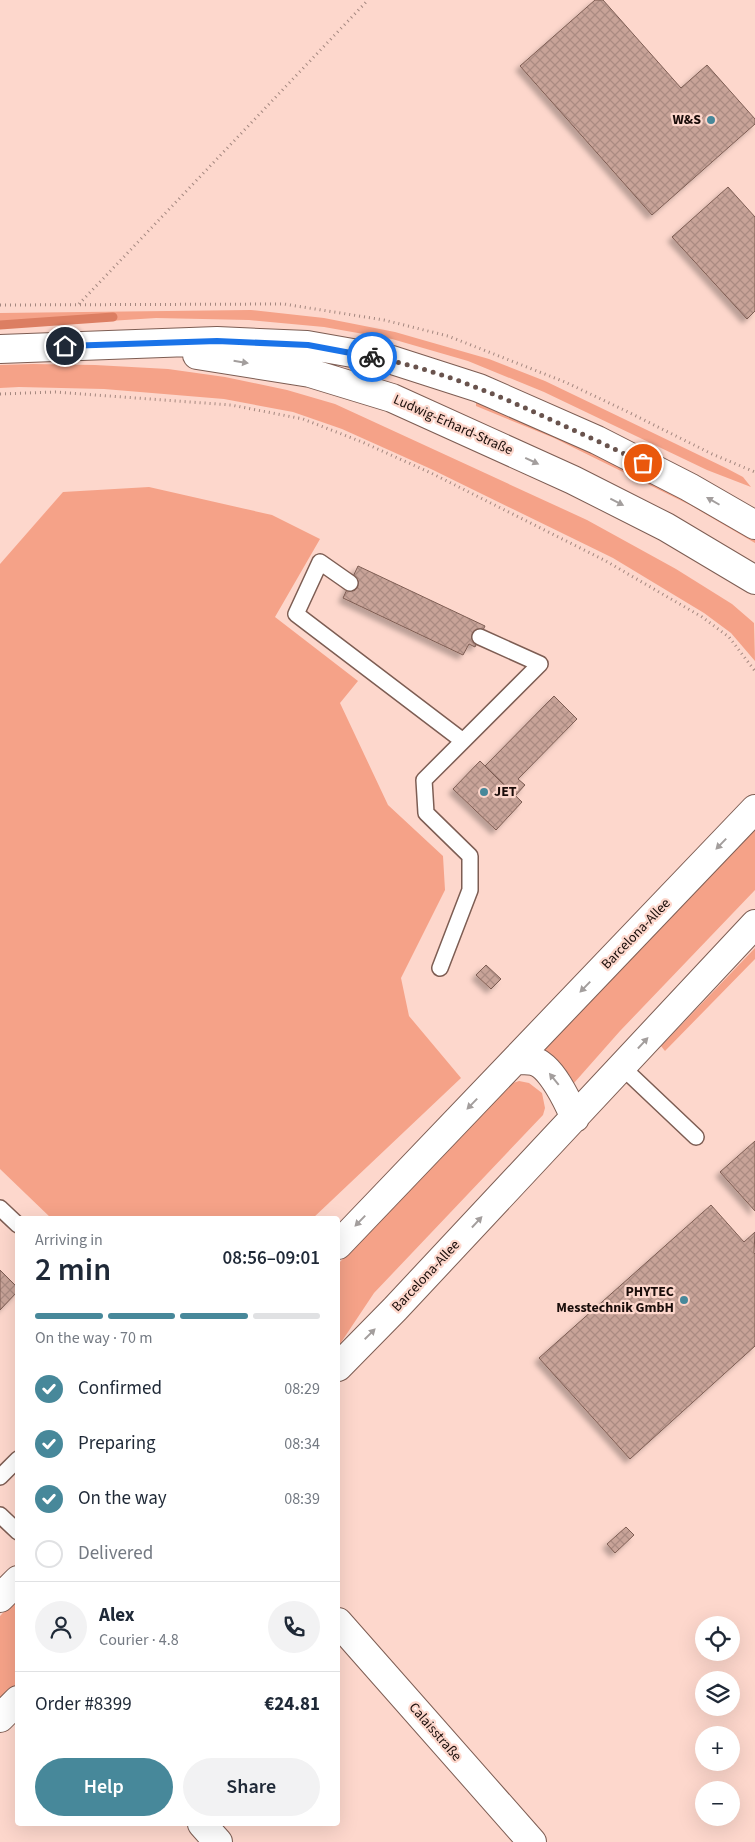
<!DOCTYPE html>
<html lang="en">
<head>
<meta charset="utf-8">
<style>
	body { margin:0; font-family:"Source Sans 3",sans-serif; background:#f2f2f3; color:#1f2937; height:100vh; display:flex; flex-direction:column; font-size:19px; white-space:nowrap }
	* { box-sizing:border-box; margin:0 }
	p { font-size:16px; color:#747a83 }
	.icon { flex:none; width:28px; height:28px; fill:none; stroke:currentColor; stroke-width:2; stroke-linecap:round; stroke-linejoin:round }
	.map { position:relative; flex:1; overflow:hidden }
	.panel { position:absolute; left:15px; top:1216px; width:325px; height:610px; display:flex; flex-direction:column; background:#fff; border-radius:5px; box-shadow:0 5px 20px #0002 }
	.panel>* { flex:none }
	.fabs { position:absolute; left:695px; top:1616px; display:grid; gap:10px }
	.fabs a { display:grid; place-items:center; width:45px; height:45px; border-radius:50%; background:#fff; box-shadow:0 5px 20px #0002; font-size:25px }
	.pin { position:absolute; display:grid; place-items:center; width:42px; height:42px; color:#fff; margin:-21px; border:2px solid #fff; border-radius:50%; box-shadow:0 1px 5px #0007 }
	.courier { position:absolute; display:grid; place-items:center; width:50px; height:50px; margin:-25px; border:4px solid #1a73e8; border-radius:50%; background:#fff; color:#222; box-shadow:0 1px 6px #0007 }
	.headline em { font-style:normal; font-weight:600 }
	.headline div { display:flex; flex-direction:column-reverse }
	.headline { display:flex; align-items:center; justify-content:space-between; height:85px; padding:0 20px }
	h1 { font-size:32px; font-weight:600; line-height:38px }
	.bar { display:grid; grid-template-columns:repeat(4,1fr); gap:8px 5px; align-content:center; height:60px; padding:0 20px }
	.bar i { height:6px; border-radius:4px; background:#e0e1e3 }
	.bar .current { background:#47889a }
	.bar p { grid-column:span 4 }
	.line { display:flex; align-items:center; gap:12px; padding:0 20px; border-top:1px solid #e0e1e3 }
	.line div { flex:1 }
	.round { display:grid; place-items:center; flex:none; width:52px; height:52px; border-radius:26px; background:#f2f2f3 }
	ol { padding:0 20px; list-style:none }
	li { display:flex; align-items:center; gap:15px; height:55px }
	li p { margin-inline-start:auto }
	li .icon { padding:5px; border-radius:50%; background:#47889a; color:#fff; stroke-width:4 }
	li:last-child { color:#747a83 }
	li i { width:28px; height:28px; border:2px solid #e0e1e3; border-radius:50% }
	.action { display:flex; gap:10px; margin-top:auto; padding:10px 20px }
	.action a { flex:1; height:58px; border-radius:30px; background:#47889a; color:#fff; font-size:20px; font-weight:600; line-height:58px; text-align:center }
	.action a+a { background:#f2f2f3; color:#1f2937 }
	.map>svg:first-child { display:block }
	.green { fill:#f5a288 }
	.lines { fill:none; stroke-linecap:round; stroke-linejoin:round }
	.stream { stroke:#dc7e62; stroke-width:9 }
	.building { fill:url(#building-cross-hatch); stroke:#7e5d53; filter:url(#shadow) }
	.service-casing { stroke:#7d5d53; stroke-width:18 }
	.minor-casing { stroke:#7d5d53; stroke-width:30 }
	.secondary-casing { stroke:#7d5d53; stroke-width:30 }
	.path { stroke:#a3877f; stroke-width:3; stroke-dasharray:1 4; stroke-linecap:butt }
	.service { stroke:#fff; stroke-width:15 }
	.minor { stroke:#fff; stroke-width:28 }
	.secondary { stroke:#fff; stroke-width:28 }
	.oneway { fill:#a39e9d }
	.done { stroke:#69534d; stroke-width:5; stroke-dasharray:0 9 }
	.route { stroke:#1a73e8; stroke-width:6 }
	.poi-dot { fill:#47889a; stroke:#fdd7cc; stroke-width:2 }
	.labels { text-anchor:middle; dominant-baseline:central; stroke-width:4.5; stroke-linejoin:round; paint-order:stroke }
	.poi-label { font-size:14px; font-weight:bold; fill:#190c09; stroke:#fdd7cc; text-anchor:end }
	.street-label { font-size:14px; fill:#190c09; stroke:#fdd7cc }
</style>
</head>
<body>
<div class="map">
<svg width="755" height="1842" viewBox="0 0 755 1842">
	<defs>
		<pattern id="building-cross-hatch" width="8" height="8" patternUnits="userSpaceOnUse" patternTransform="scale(1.25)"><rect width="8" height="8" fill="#c8a398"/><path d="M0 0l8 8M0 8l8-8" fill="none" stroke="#ab8b82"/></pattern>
		<filter id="shadow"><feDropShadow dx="-4.5" dy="4.5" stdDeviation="2.5" flood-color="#0004"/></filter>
	</defs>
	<rect width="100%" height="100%" fill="#fdd7cc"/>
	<path class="green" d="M251 310 324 318 395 332 489 359 545 381 726 468 743 477 751 487 707 470 544 392 468 361 392 339 324 327 249 320 156 318 0 328V313Z
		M33 364 95 365 168 369 225 377 287 390 335 404 587 520 676 569 732 604 754 623 755 661 731 633 704 613 613 558 431 469 342 429 293 412 224 399 104 389 19 387 0 388V365Z
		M476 401 556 432 692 501 755 538V543L690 505 554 438 476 406Z
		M149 487 272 515 320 539 275 617 358 681 340 703 388 805 443 856 445 890 401 978 409 1016 461 1078 312 1219H52L0 1169V564L63 492Z
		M755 830V890L620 1031 574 1083C567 1069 557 1059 543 1051Z
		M755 948V959L665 1051 661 1046Z
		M519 1081 529 1083 542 1093 545 1108 543 1115 374 1293 338 1347V1264L510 1084Z
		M17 1598V1683L0 1701V1616Z"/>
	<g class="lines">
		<path class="stream" d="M0 325 113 317"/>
	</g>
	<path class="building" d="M595 0H603L681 88 707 65 755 119V124L652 215 520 66Z
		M728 187 755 217V311L747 319 672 237Z
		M358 566 485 626 475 647 469 644 463 655 343 598Z
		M554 696 577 719 518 779 525 785 515 796 485 766Z
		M480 761 522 802 496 830 453 789Z
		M486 965 501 979 491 989 476 975Z
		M755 1141V1211L720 1172Z
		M711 1205 744 1242 755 1232 754 1253 755 1254V1346L630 1459 539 1358Z
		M0 1270 18 1288V1291L0 1310Z
		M626 1527 634 1535 615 1553 607 1544Z"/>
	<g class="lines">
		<defs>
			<path id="service" d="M350 583 320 562 296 614 463 741
				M440 968 470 890V856L426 813 424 780 540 664 480 637
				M621 1066 696 1137
				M0 1208 18 1225
				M0 1477 18 1459
				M0 1515 18 1532"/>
			<path id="minor" d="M516 1060C521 1060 527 1060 533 1061 551 1065 568 1102 575 1118
				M338 1245 755 809
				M338 1367 395 1309 755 924
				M0 1598 18 1580
				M338 1622 532 1842
				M0 1718 18 1700
				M202 1824 218 1842"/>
			<path id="secondary" d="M0 349 217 341 307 345 392 360 479 388 597 440 689 487 755 525
				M197 355 310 373 392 398 573 480 666 527 755 580"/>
		</defs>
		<use href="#service" class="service-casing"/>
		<use href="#minor" class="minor-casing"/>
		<use href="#secondary" class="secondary-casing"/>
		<path class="path" d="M79 304 368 0
			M0 305 284 304 384 320 448 336 565 382 624 410 712 454 755 472
			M0 394 55 392 231 405 303 419 362 442 431 473 604 560 702 617 729 637 755 671"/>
		<use href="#service" class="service"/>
		<use href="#minor" class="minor"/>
		<use href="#secondary" class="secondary"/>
	</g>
	<defs><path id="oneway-solid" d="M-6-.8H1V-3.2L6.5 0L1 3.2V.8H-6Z" transform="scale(1.25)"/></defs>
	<g class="oneway">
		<use href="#oneway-solid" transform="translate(241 362) rotate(9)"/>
		<use href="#oneway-solid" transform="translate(532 461) rotate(25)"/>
		<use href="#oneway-solid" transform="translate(713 501) rotate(-150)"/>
		<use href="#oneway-solid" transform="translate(617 502) rotate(27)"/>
		<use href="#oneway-solid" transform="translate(721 844) rotate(134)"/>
		<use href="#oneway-solid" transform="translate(585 987) rotate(134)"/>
		<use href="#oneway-solid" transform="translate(643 1043) rotate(-47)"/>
		<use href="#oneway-solid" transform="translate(554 1079) rotate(-129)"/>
		<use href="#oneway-solid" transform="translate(472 1104) rotate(134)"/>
		<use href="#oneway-solid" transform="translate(360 1221) rotate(134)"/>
		<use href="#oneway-solid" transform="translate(477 1222) rotate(-47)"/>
		<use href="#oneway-solid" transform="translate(370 1334) rotate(-45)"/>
	</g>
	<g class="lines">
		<path class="done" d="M372 357C428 367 481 388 532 411 569 428 607 445 643 463"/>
		<path class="route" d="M65 346 217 341 308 345 372 357"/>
	</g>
	<g class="poi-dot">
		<circle cx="711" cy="120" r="5"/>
		<circle cx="484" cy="792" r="5"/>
		<circle cx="684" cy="1300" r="5"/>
	</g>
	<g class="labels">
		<g class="poi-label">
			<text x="701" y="120">W&amp;S</text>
			<text x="494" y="792" text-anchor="start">JET</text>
			<text x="674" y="1292">PHYTEC<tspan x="674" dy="16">Messtechnik GmbH</tspan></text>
		</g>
		<g class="street-label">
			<text transform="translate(453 425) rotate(24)">Ludwig-Erhard-Straße</text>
			<text transform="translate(636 934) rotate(-46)">Barcelona-Allee</text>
			<text transform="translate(426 1276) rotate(-47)">Barcelona-Allee</text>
			<text transform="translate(435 1732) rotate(49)">Calaisstraße</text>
		</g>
	</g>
</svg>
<div class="fabs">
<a><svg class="icon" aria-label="locate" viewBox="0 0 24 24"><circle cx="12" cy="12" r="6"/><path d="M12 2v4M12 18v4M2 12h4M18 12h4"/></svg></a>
<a><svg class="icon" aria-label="layers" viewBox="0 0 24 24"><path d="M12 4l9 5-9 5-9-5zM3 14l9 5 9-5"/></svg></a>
<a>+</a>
<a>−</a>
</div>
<div class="pin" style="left:643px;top:463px;background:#ea580c"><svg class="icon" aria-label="bag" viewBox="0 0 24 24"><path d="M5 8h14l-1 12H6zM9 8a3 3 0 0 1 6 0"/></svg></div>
<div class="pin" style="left:65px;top:346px;background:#1f2937"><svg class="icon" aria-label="home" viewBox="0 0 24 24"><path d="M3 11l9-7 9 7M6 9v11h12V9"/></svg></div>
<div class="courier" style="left:372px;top:357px"><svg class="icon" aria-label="bike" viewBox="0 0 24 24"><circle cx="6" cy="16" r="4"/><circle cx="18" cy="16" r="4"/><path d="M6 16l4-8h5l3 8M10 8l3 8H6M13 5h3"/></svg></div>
<section class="panel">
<div class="headline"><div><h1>2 min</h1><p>Arriving in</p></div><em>08:56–09:01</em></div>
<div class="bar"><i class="current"></i><i class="current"></i><i class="current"></i><i></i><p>On the way · 70 m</p></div>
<ol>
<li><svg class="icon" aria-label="check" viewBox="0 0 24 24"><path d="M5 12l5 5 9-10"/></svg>Confirmed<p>08:29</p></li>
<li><svg class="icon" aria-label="check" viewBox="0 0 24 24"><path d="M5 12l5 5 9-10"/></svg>Preparing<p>08:34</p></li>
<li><svg class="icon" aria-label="check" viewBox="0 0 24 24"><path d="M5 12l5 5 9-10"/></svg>On the way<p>08:39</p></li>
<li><i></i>Delivered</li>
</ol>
<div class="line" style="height:90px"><a class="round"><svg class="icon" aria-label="person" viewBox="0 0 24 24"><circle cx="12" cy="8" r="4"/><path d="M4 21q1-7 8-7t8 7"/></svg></a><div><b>Alex</b><p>Courier · 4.8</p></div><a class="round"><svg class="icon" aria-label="phone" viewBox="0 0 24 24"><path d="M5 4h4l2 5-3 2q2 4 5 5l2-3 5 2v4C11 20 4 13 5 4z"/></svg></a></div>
<div class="line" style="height:65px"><div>Order #8399</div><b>€24.81</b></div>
<div class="action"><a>Help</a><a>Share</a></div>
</section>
</div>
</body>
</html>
